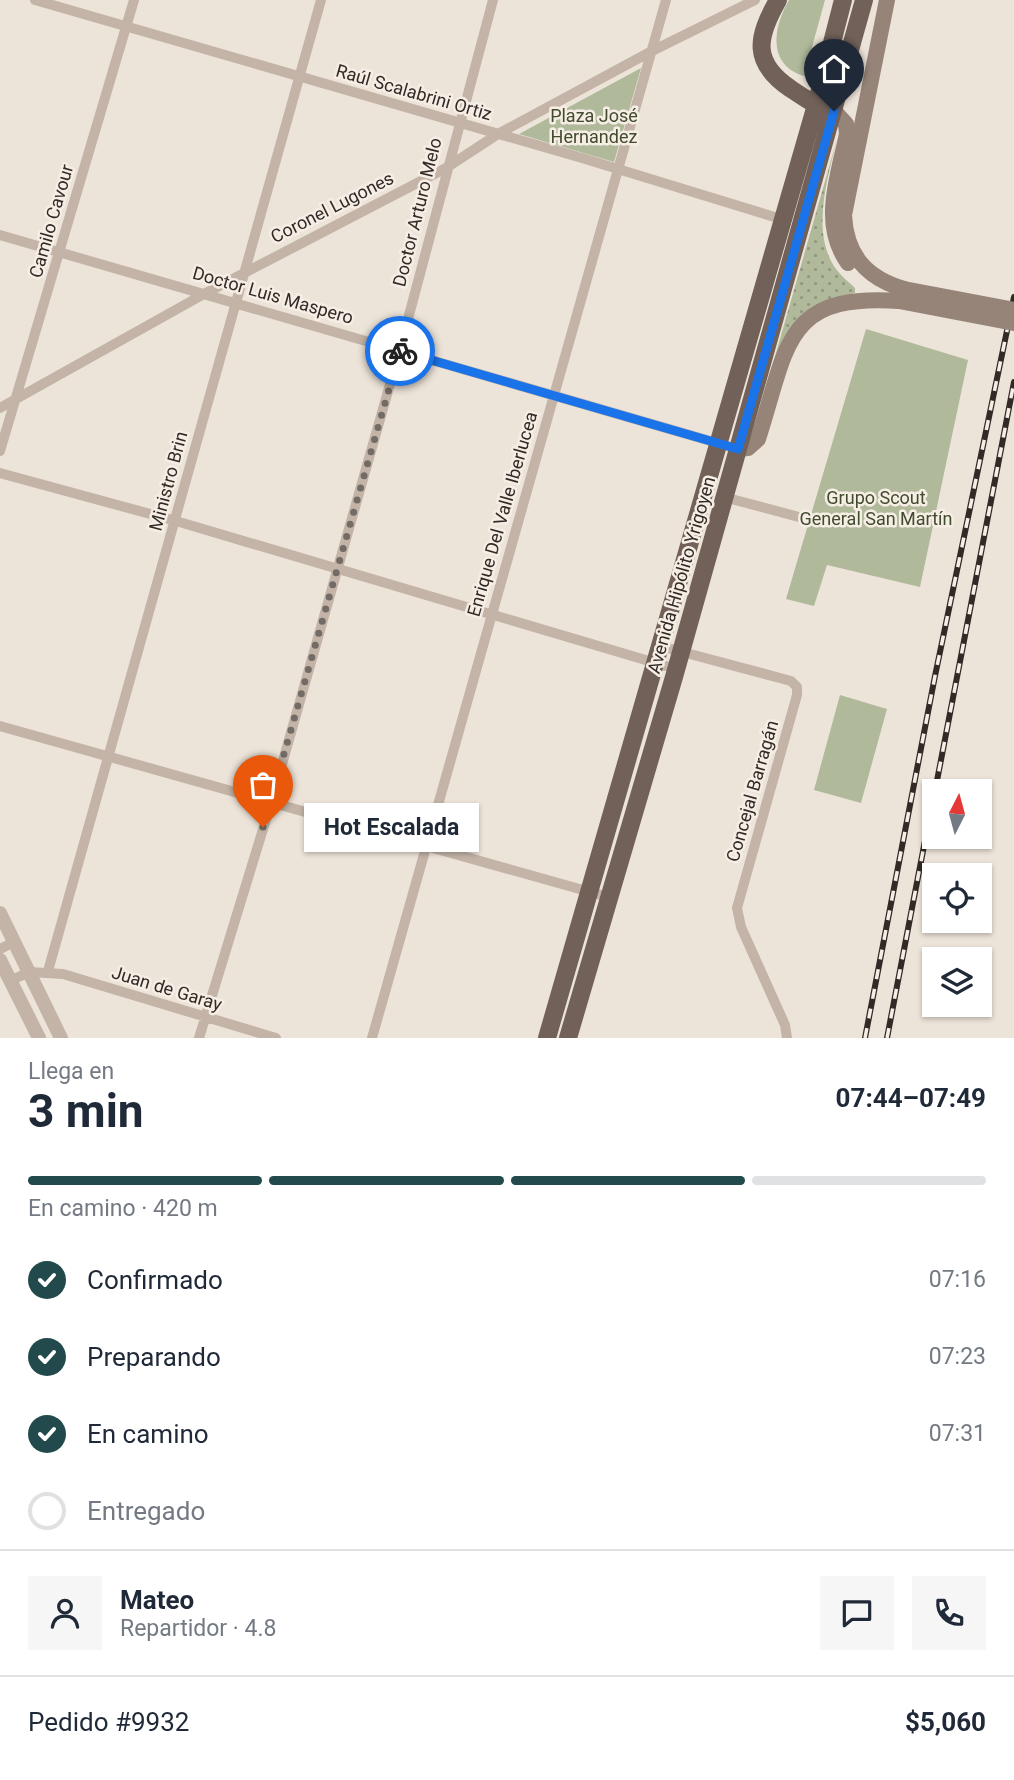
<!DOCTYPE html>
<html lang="es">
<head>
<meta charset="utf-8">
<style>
	body { margin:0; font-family:Roboto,sans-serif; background:#f6f6f7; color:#1f2937; height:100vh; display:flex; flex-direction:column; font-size:26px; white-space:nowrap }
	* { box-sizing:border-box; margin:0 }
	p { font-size:23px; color:#747a83 }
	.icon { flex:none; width:38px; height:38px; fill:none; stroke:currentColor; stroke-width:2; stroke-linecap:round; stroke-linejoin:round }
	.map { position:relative; height:1038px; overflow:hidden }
	.sheet { display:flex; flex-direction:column; background:#fff; flex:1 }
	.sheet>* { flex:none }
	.needle { width:46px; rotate:6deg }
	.fabs { position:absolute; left:922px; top:779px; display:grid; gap:14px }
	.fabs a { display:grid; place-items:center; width:70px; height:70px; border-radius:0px; background:#fff; box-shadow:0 2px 5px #0004; font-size:35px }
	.pin { position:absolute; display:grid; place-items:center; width:60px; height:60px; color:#fff; margin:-72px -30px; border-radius:50% 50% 50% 0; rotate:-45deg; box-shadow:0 0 7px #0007 }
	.pin .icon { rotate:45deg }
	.courier { position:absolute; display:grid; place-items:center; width:70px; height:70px; margin:-35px; border:5px solid #1a73e8; border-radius:50%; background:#fff; color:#222; box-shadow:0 2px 9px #0007 }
	.bubble { position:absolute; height:49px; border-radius:0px; background:#fff; box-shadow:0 2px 5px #0004; font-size:23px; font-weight:700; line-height:49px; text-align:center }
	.headline em { font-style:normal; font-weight:700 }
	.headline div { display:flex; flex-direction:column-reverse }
	.headline { display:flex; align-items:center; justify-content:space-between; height:119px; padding:0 28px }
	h1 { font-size:46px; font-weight:700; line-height:52px }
	.bar { display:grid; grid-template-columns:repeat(4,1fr); gap:10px 7px; align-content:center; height:84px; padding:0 28px }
	.bar i { height:9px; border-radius:5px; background:#e0e1e3 }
	.bar .active { background:#224a4c }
	.bar p { grid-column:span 4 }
	.line { display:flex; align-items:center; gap:18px; padding:0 28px; border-top:2px solid #e0e1e3 }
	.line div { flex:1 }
	.round { display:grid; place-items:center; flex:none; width:74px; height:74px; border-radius:0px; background:#f6f6f7 }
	ol { padding:0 28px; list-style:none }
	li { display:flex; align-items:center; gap:21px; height:77px }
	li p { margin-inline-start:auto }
	li .icon { padding:7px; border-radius:50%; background:#224a4c; color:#fff; stroke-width:4 }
	li:last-child { color:#747a83 }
	li i { width:38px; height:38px; border:4px solid #e0e1e3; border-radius:50% }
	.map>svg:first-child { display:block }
	.grass { fill:url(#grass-dots) }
	.green { fill:#b0ba9b }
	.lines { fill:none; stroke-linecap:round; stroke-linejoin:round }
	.minor { stroke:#c3b4a7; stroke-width:10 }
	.tertiary { stroke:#c3b4a7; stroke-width:14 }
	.secondary { stroke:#968479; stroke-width:16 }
	.primary { stroke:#716159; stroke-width:18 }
	.rail-casing { stroke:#312a26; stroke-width:6 }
	.rail { stroke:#f6eee5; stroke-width:3.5; stroke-dasharray:10; stroke-linecap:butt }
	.secondary-bridge { stroke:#968479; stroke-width:16 }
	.done { stroke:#736b65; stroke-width:7; stroke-dasharray:0 12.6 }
	.route { stroke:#1a73e8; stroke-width:9 }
	.labels { text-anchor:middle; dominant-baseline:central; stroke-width:5; stroke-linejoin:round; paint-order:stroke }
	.street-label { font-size:18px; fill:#312a26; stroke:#f6eee5 }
	.park-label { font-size:18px; fill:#414c2e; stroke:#f6eee5 }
</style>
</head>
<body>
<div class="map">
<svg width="1014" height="1038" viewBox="0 0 1014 1038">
	<defs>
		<pattern id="grass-dots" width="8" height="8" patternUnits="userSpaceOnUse" patternTransform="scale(1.75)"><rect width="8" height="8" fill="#b0ba9b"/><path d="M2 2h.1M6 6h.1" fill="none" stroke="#90977e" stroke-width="1.8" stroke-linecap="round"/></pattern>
	</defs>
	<rect width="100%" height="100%" fill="#ede4d9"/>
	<path class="grass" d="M837 139C828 177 810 233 836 269 841 276 849 282 855 288V293C841 297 827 300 814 307 783 323 774 364 764 395Z"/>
	<path class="green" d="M789 0H825L804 76C767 65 773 27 789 0Z
		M641 68 614 162 519 134Z
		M866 329 968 360 920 587 827 565 814 606 786 599Z
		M840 695 887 709 861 803 814 790Z"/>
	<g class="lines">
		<path class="minor" d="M35 0 582 158 781 219
			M0 235 738 449
			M0 408 204 294 446 168 498 134 652 51 755 0
			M0 451 134 0
			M0 473 176 521 676 669
			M724 497 810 520
			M660 646 791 681 797 687V695L737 908 741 927 785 1025 787 1038
			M0 726 608 897
			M0 949 14 942
			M48 971 321 0
			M10 981 29 972 63 974 276 1038
			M199 1038 271 803 400 349 493 0
			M372 1038 666 0"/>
		<path class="tertiary" d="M0 913 61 1038
			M0 960 39 1038"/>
		<path class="secondary" d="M887 0 844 215C846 255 866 278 904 289
			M834 111 846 124 847 134C838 177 820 224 848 263
			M738 449 748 448 758 439C788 347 783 293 899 301"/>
		<path class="primary" d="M778 0C757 37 751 62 791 89 802 96 812 104 824 108
			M547 1038 816 105 843 0
			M568 1038 674 677 864 0"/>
		<defs>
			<path id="rail" d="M935 791 1014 382
				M865 1038 935 676 1014 297
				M887 1038 934 794"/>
		</defs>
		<use href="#rail" class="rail-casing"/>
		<use href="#rail" class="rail"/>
		<path class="secondary-bridge" d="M904 289 1014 310
			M899 301 1014 323"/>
	</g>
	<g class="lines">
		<path class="done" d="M263 827 400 351"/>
		<path class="route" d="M400 351 738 449 834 111"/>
	</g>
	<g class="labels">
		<g class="street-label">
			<text transform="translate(414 92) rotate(16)">Raúl Scalabrini Ortiz</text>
			<text transform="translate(332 207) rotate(-27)">Coronel Lugones</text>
			<text transform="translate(417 212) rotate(-76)">Doctor Arturo Melo</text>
			<text transform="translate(51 221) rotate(-74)">Camilo Cavour</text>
			<text transform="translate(273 295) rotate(16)">Doctor Luis Maspero</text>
			<text transform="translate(168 481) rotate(-75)">Ministro Brin</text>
			<text transform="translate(502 514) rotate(-74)">Enrique Del Valle Iberlucea</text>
			<text transform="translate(681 575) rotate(-74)">Avenida Hipólito Yrigoyen</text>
			<text transform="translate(752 791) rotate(-74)">Concejal Barragán</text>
			<text transform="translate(167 988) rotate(17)">Juan de Garay</text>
		</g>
		<g class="park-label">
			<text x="594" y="115">Plaza José<tspan x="594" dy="21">Hernandez</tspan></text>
			<text x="876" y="497">Grupo Scout<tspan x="876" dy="21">General San Martín</tspan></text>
		</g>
	</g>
</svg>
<div class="fabs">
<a><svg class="needle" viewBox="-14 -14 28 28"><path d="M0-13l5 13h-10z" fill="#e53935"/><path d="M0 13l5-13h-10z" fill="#747a83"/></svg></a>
<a><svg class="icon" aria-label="locate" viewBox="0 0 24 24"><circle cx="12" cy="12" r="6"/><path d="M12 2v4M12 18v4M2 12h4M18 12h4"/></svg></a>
<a><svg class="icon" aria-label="layers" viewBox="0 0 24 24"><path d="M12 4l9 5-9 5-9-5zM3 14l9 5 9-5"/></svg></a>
</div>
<div class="pin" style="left:263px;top:827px;background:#ea580c"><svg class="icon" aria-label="bag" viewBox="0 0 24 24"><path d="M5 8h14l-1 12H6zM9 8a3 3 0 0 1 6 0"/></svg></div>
<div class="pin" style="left:834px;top:111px;background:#1f2937"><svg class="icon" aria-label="home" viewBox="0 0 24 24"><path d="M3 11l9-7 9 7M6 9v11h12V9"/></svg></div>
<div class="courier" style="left:400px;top:351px"><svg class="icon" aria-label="bike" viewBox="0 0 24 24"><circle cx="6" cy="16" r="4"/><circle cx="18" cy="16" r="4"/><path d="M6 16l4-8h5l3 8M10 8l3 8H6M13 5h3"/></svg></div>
<div class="bubble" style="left:304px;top:803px;width:175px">Hot Escalada</div>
</div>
<section class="sheet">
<div class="headline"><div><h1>3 min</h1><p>Llega en</p></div><em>07:44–07:49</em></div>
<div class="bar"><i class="active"></i><i class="active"></i><i class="active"></i><i></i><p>En camino · 420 m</p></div>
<ol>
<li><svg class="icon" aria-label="check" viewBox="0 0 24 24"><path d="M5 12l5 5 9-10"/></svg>Confirmado<p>07:16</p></li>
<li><svg class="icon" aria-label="check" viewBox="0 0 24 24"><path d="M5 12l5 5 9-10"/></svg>Preparando<p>07:23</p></li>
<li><svg class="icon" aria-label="check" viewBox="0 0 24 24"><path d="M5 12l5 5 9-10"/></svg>En camino<p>07:31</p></li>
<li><i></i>Entregado</li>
</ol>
<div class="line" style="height:126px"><a class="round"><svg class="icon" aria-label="person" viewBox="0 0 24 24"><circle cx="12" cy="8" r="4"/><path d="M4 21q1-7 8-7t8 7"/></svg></a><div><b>Mateo</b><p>Repartidor · 4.8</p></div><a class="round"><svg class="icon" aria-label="chat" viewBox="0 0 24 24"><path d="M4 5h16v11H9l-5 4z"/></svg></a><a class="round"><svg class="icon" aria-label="phone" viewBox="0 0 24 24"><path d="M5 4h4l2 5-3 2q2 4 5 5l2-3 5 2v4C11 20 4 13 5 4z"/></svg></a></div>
<div class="line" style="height:91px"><div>Pedido #9932</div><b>$5,060</b></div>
</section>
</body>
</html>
